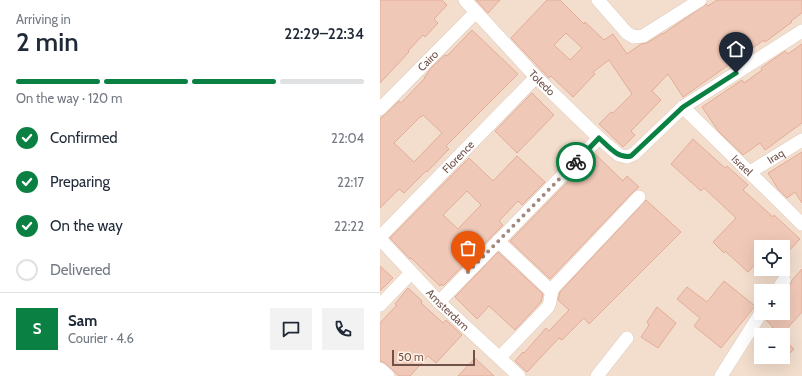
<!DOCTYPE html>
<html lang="en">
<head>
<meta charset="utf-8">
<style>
	body { margin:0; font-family:Cabin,sans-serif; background:#f2f2f3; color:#1f2937; height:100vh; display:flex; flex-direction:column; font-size:15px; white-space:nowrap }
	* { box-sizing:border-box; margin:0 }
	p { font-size:13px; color:#747a83 }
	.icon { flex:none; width:22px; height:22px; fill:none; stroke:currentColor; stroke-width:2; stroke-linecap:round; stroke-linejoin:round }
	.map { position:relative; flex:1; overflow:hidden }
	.panel { display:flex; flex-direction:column; background:#fff; width:380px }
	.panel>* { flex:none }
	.tools { position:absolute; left:374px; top:240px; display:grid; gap:8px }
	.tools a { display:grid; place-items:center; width:36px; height:36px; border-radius:0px; background:#fff; box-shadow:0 4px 16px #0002; font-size:20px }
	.scale { position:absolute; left:12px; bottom:10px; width:83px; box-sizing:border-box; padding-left:4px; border:2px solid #705248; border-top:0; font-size:11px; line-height:14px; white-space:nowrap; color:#705248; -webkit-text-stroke:3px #fff1e4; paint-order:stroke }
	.pin { position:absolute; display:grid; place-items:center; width:34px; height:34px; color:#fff; margin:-41px -17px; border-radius:50% 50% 50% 0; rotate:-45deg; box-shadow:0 0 4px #0007 }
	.pin .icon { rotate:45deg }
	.courier { position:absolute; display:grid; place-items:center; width:40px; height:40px; margin:-20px; border:3px solid #0b8043; border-radius:50%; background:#fff; color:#222; box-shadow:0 1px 5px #0007 }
	.overview em { font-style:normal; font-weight:600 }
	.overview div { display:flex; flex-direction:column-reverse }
	.overview { display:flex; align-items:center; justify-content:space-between; height:68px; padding:0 16px }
	h1 { font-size:26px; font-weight:600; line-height:30px }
	.bar { display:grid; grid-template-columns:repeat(4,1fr); gap:6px 4px; align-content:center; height:48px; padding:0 16px }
	.bar i { height:5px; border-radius:3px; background:#e0e1e3 }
	.bar .on { background:#0b8043 }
	.bar p { grid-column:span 4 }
	.line { display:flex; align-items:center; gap:10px; padding:0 16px; border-top:1px solid #e0e1e3 }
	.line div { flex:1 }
	.round { display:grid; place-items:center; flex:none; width:42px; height:42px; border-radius:0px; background:#f2f2f3 }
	ol { padding:0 16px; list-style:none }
	li { display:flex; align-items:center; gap:12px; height:44px }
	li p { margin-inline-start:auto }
	li .icon { padding:4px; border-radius:50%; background:#0b8043; color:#fff; stroke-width:4 }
	li:last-child { color:#747a83 }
	li i { width:22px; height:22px; border:2px solid #e0e1e3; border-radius:50% }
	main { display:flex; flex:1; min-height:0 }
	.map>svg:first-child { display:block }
	.residential { fill:#f3decd; fill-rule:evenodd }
	.building { fill:#f0c8b7; stroke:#e2ac98; fill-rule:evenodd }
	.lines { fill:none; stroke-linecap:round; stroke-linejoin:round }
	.minor-casing { stroke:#dfc8bb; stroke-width:14 }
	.minor { stroke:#fff; stroke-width:13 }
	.done { stroke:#a1887d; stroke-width:4; stroke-dasharray:0 7.2 }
	.route { stroke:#0b8043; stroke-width:5 }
	.labels { text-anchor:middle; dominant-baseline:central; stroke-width:3.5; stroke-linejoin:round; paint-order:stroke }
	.street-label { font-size:11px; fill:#705248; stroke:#fff1e4 }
</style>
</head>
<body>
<main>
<section class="panel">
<div class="overview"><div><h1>2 min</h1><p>Arriving in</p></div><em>22:29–22:34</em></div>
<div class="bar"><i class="on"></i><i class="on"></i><i class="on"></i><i></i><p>On the way · 120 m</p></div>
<ol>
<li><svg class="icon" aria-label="check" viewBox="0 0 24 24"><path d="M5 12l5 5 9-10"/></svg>Confirmed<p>22:04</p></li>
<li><svg class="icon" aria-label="check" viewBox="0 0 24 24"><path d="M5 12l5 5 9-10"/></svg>Preparing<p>22:17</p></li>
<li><svg class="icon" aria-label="check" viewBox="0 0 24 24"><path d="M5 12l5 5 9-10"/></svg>On the way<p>22:22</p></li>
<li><i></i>Delivered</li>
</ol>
<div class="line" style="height:72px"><b class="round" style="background:#0b8043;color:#fff">S</b><div><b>Sam</b><p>Courier · 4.6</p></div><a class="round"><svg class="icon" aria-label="chat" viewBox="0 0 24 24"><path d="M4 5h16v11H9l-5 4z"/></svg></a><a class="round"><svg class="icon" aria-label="phone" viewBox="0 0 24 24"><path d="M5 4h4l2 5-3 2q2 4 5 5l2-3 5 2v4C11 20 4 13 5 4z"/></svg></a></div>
</section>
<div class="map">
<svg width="422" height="376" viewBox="0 0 422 376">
	<rect width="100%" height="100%" fill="#fbeddf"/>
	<path class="residential" d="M0 0H422V376H0ZM381 247H403V269H381ZM381 291H403V313H381ZM381 335H403V357H381Z"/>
	<path class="building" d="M0 0H62L67 5 54 19 58 23 45 37 43 35 28 51 29 52 0 83Z
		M96 0H120L108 13Z
		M167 0H180L204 24 205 22 224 40 233 34 247 54 261 44 267 43 283 33V34L326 4 328 6 337 0H422V13L411 21 412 22 385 42 384 40 303 97 288 74 272 91 281 100 251 131 255 135 243 147 219 124 231 112 233 113 252 94 229 60 213 72 215 74 193 97 171 76 169 78 131 38ZM186 33 202 48 190 60 174 45Z
		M92 30 138 74 66 146 69 149 47 172 46 171 24 193 19 189 0 208V119L19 101 21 103 45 78H44L52 67 65 55 67 56ZM43 115 62 133 34 162 14 143 40 117H41Z
		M422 44V123L385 150 380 143 363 155 339 132 322 107 362 80 364 83 382 70 381 68 405 51 408 54Z
		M152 93 174 115 137 153 115 131Z
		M313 139 345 168 347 166 368 185 363 190 393 217 394 215 420 239 403 257V247H381V258L368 272 345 251 344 253 333 242 356 218 324 188 321 191 291 164Z
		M422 152V203L415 192 407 198 398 189 388 173Z
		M215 154 243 181 247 176 259 187 253 192 170 279 130 241Z
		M137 156 165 182 142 205 138 201 119 221 123 225 63 286 61 284 60 286 31 258 30 259 10 238 89 158 113 181ZM87 191 101 205 78 229 63 215Z
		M266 200 301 232 209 324 204 318 182 340 179 338 147 372 135 361 143 352 144 353 166 328 169 331 189 310 178 300 180 292Z
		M118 252 163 294 161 302 135 330 109 306 97 319 75 297Z
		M0 266 13 278 0 291Z
		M422 269V312L401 335H385L393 327 386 320 389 313H403V296L411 284 412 280Z
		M344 281 375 306 341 348 314 326 320 318 297 299 307 287 327 302Z
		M28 288 42 301 41 303 63 323 66 320 82 335 56 363 48 356 30 376H19L5 363 0 361V323L17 305 15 304Z
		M277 307 296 323 278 348 261 337 269 325 267 322Z
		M403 339 414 349 403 360Z
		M95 358 114 376H78Z"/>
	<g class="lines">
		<defs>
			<g id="minor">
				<path id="s1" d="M85 0 156 77 219 138 239 155 247 157 254 154 303 107 422 31"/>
				<path d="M218 0 247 33 254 37 263 36 320 0"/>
				<path id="s2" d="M303 107 422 224"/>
				<path id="s3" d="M0 109 96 12"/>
				<path id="s4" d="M370 172 422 140"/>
				<path id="s5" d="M0 237 156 77"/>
				<path id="s6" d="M0 239 59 302 139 376"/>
				<path d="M118 241 171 291"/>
				<path d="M397 291 404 280"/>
				<path d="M59 302 219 138"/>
				<path d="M0 305 31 273"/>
				<path d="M123 354 168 307C172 301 169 293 174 287L259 197"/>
				<path d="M0 369 8 376"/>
				<path d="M217 376 247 338"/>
				<path d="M341 376 381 313"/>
			</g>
		</defs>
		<use href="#minor" class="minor-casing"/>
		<use href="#minor" class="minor"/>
	</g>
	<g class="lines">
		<path class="done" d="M88 272 196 162"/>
		<path class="route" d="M196 162 219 138C228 146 238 159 251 156L303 107 356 73"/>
	</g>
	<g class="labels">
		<g class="street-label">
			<text stroke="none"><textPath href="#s3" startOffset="68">Cairo</textPath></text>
			<text stroke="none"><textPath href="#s1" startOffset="113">Toledo</textPath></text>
			<text stroke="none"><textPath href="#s4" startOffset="30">Iraq</textPath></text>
			<text stroke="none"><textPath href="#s5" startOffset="112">Florence</textPath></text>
			<text stroke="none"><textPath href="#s2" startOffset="83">Israel</textPath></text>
			<text stroke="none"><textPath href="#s6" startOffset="98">Amsterdam</textPath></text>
		</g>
	</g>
</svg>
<div class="tools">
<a><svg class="icon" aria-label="locate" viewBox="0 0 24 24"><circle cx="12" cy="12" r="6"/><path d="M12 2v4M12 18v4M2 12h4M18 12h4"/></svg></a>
<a>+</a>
<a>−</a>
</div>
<div class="scale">50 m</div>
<div class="pin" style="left:88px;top:272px;background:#ea580c"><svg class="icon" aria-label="bag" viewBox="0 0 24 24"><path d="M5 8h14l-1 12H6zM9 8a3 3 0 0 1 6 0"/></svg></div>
<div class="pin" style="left:356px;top:73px;background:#1f2937"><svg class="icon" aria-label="home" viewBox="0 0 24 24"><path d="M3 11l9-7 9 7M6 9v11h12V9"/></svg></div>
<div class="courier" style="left:196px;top:162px"><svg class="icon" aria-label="bike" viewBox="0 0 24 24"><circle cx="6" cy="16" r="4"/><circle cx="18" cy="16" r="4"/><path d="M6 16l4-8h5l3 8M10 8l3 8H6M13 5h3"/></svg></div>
</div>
</main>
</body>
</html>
